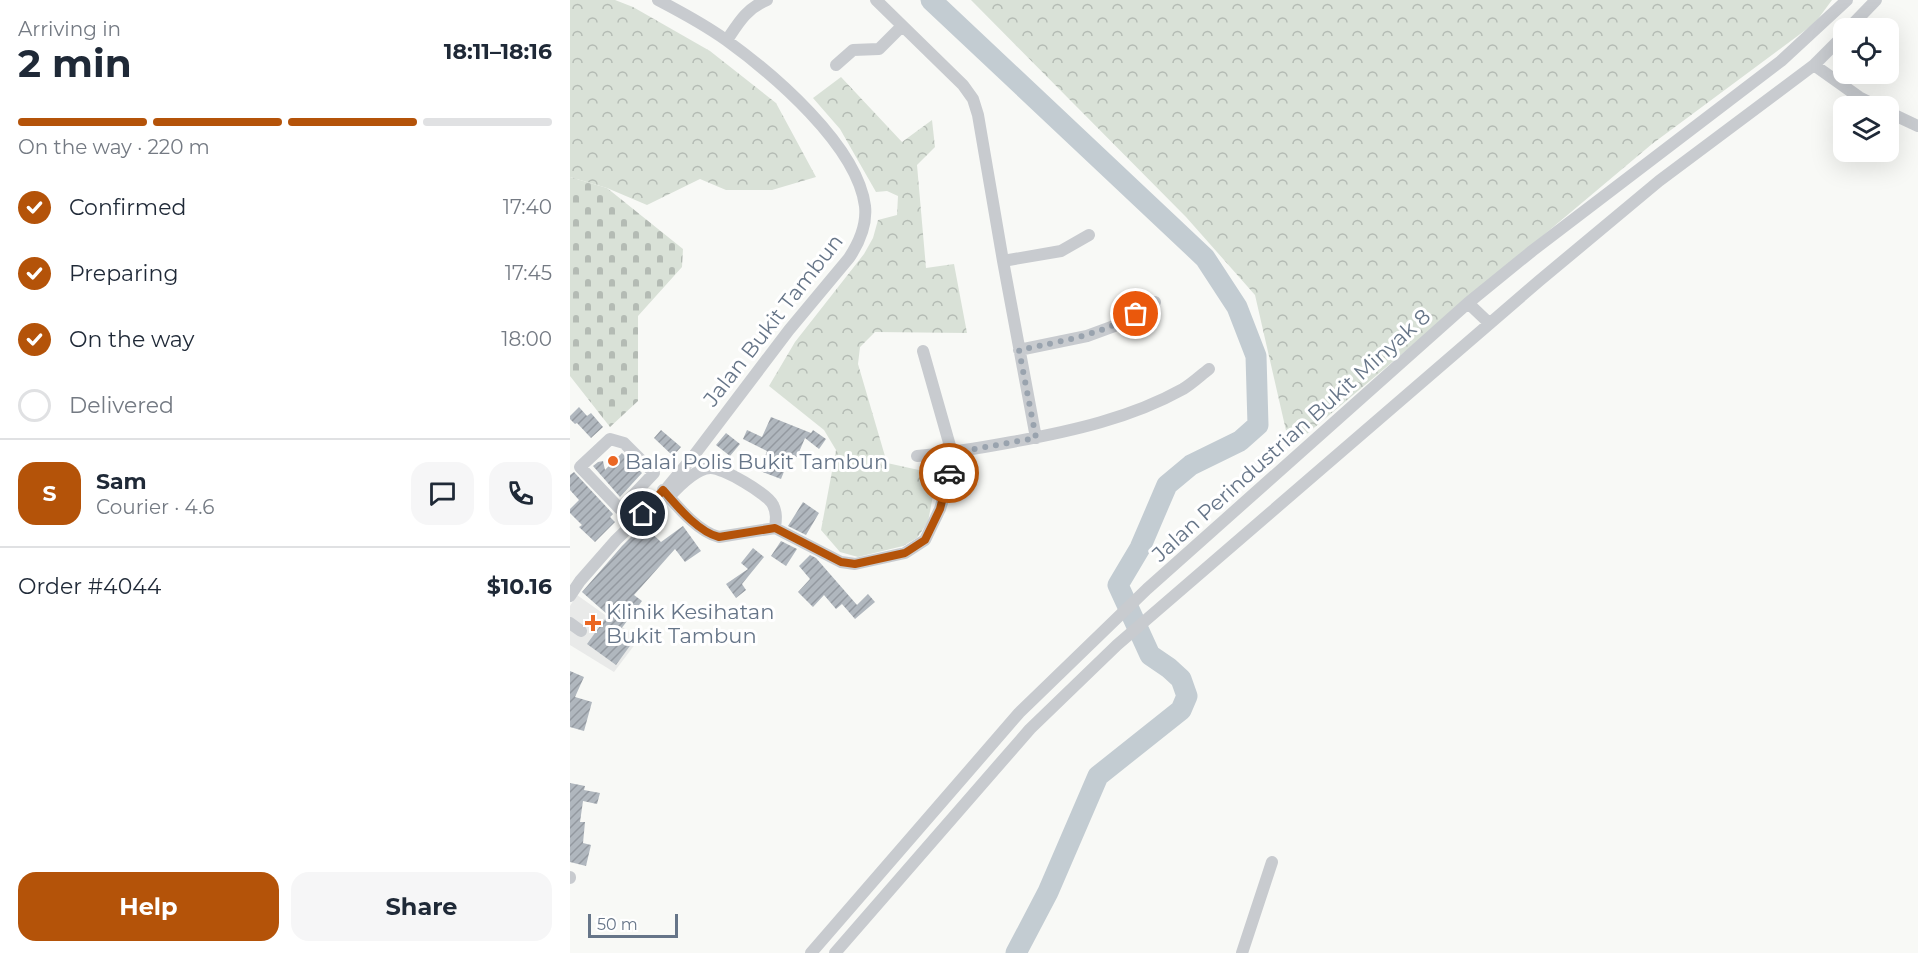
<!DOCTYPE html>
<html lang="en">
<head>
<meta charset="utf-8">
<style>
	body { margin:0; font-family:Montserrat,sans-serif; background:#f6f6f7; color:#1f2937; height:100vh; display:flex; flex-direction:column; font-size:22px; white-space:nowrap }
	* { box-sizing:border-box; margin:0 }
	p { font-size:20px; color:#747a83 }
	.icon { flex:none; width:33px; height:33px; fill:none; stroke:currentColor; stroke-width:2; stroke-linecap:round; stroke-linejoin:round }
	.map { position:relative; flex:1; overflow:hidden }
	.side { display:flex; flex-direction:column; background:#fff; width:570px }
	.side>* { flex:none }
	.controls { position:absolute; left:1263px; top:18px; display:grid; gap:12px }
	.controls a { display:grid; place-items:center; width:66px; height:66px; border-radius:12px; background:#fff; box-shadow:0 6px 24px #0002; font-size:30px }
	.scale { position:absolute; left:18px; bottom:15px; width:90px; box-sizing:border-box; padding-left:6px; border:3px solid #667588; border-top:0; font-size:16px; line-height:21px; white-space:nowrap; color:#667588; -webkit-text-stroke:4px #fff; paint-order:stroke }
	.pin { position:absolute; display:grid; place-items:center; width:51px; height:51px; color:#fff; margin:-26px; border:3px solid #fff; border-radius:50%; box-shadow:0 2px 6px #0007 }
	.courier { position:absolute; display:grid; place-items:center; width:60px; height:60px; margin:-30px; border:4px solid #b45309; border-radius:50%; background:#fff; color:#222; box-shadow:0 2px 8px #0007 }
	.overview em { font-style:normal; font-weight:700 }
	.overview div { display:flex; flex-direction:column-reverse }
	.overview { display:flex; align-items:center; justify-content:space-between; height:102px; padding:0 18px }
	h1 { font-size:39px; font-weight:700; line-height:45px }
	.bar { display:grid; grid-template-columns:repeat(4,1fr); gap:9px 6px; align-content:center; height:72px; padding:0 18px }
	.bar i { height:8px; border-radius:4px; background:#e0e1e3 }
	.bar .active { background:#b45309 }
	.bar p { grid-column:span 4 }
	.line { display:flex; align-items:center; gap:15px; padding:0 18px; border-top:2px solid #e0e1e3 }
	.line div { flex:1 }
	.round { display:grid; place-items:center; flex:none; width:63px; height:63px; border-radius:18px; background:#f6f6f7 }
	ol { padding:0 18px; list-style:none }
	li { display:flex; align-items:center; gap:18px; height:66px }
	li p { margin-inline-start:auto }
	li .icon { padding:6px; border-radius:50%; background:#b45309; color:#fff; stroke-width:4 }
	li:last-child { color:#747a83 }
	li i { width:33px; height:33px; border:3px solid #e0e1e3; border-radius:50% }
	.button { display:flex; gap:12px; margin-top:auto; padding:12px 18px }
	.button a { flex:1; height:69px; border-radius:18px; background:#b45309; color:#fff; font-size:24px; font-weight:700; line-height:69px; text-align:center }
	.button a+a { background:#f6f6f7; color:#1f2937 }
	main { display:flex; flex:1; min-height:0 }
	.map>svg:first-child { display:block }
	.built { fill:#e9eae9 }
	.forest { fill:url(#forest-crowns) }
	.cemetery { fill:url(#cemetery-stones) }
	.lines { fill:none; stroke-linecap:round; stroke-linejoin:round }
	.river { stroke:#c3ccd2; stroke-width:21 }
	.building { fill:url(#building-hatch) }
	.minor { stroke:#c8cbcf; stroke-width:12 }
	.done { stroke:#99a3ae; stroke-width:6; stroke-dasharray:0 10.8 }
	.route { stroke:#b45309; stroke-width:8 }
	.poi-dot { fill:#eb6723; stroke:#fff; stroke-width:2 }
	.labels { text-anchor:middle; dominant-baseline:central; stroke-width:6; stroke-linejoin:round; paint-order:stroke }
	.street-label { font-size:21px; fill:#667588; stroke:#fff }
	.poi-label { font-size:21px; fill:#667588; stroke:#fff; text-anchor:start }
</style>
</head>
<body>
<main>
<section class="side">
<div class="overview"><div><h1>2 min</h1><p>Arriving in</p></div><em>18:11–18:16</em></div>
<div class="bar"><i class="active"></i><i class="active"></i><i class="active"></i><i></i><p>On the way · 220 m</p></div>
<ol>
<li><svg class="icon" aria-label="check" viewBox="0 0 24 24"><path d="M5 12l5 5 9-10"/></svg>Confirmed<p>17:40</p></li>
<li><svg class="icon" aria-label="check" viewBox="0 0 24 24"><path d="M5 12l5 5 9-10"/></svg>Preparing<p>17:45</p></li>
<li><svg class="icon" aria-label="check" viewBox="0 0 24 24"><path d="M5 12l5 5 9-10"/></svg>On the way<p>18:00</p></li>
<li><i></i>Delivered</li>
</ol>
<div class="line" style="height:108px"><b class="round" style="background:#b45309;color:#fff">S</b><div><b>Sam</b><p>Courier · 4.6</p></div><a class="round"><svg class="icon" aria-label="chat" viewBox="0 0 24 24"><path d="M4 5h16v11H9l-5 4z"/></svg></a><a class="round"><svg class="icon" aria-label="phone" viewBox="0 0 24 24"><path d="M5 4h4l2 5-3 2q2 4 5 5l2-3 5 2v4C11 20 4 13 5 4z"/></svg></a></div>
<div class="line" style="height:78px"><div>Order #4044</div><b>$10.16</b></div>
<div class="button"><a>Help</a><a>Share</a></div>
</section>
<div class="map">
<svg width="1348" height="953" viewBox="0 0 1348 953">
	<defs>
		<pattern id="forest-crowns" width="20" height="18" patternUnits="userSpaceOnUse" patternTransform="scale(1.5)"><rect width="20" height="18" fill="#d9e1d7"/><path d="M2 6a3 3 0 1 1 6 0M12 15a3 3 0 1 1 6 0" fill="none" stroke="#b4bbb4"/></pattern>
		<pattern id="cemetery-stones" width="16" height="16" patternUnits="userSpaceOnUse" patternTransform="scale(1.5)"><rect width="16" height="16" fill="#d9e1d7"/><path d="M2 7V4a2 2 0 0 1 4 0v3zM10 15v-3a2 2 0 0 1 4 0v3z" fill="#b4bbb4"/></pattern>
		<pattern id="building-hatch" width="6" height="6" patternUnits="userSpaceOnUse" patternTransform="scale(1.5)"><rect width="6" height="6" fill="#b0b7be"/><path d="M-1 1l2-2M0 6l6-6M5 7l2-2" fill="none" stroke="#9399a0"/></pattern>
	</defs>
	<rect width="100%" height="100%" fill="#f8f9f6"/>
	<path class="built" d="M7 595 69 639 44 672 0 645V606Z"/>
	<path class="forest" d="M0 0H45L63 7 140 51 206 103 246 177 202 190H156L130 179 77 205 37 188 0 177Z
		M401 0H1262L1245 23 1082 144 720 448 685 295 616 217Z
		M271 77 332 142 362 120 365 147 347 165 356 268 384 264 397 333 305 332 290 347 288 364 317 463 367 474 358 522 347 538 333 546 288 557 270 552 251 530 266 450 254 430 199 386 225 342 294 254 303 238 308 220 327 215 328 196 317 191 306 192 270 129 243 98Z"/>
	<path class="cemetery" d="M0 177 37 188 113 249 112 267 68 316V401L40 427 0 376Z"/>
	<g class="lines">
		<path class="river" d="M361 0 635 258 667 307 686 356 688 425 670 441 621 465 597 485 570 548 548 585 580 655 599 668 611 679 617 696 611 710 528 776 478 892 446 953"/>
	</g>
	<path class="building" d="M9 407 17 416 21 413 33 427 21 438 7 423 5 424 0 419V416Z
		M201 417 241 433 243 430 256 439 249 449 235 438 227 457 221 454 211 479 190 471 197 451 173 439 177 430 192 437Z
		M91 430 111 447 103 456 84 438Z
		M156 433 170 444 160 456 146 445Z
		M52 453 72 473 50 497 23 466 28 462 33 461 35 470Z
		M4 472 43 514 40 517 45 522 25 542 9 527 12 525 0 513V509L9 500 0 490V475Z
		M233 502 249 513 236 535 218 526Z
		M73 525 91 542 113 526 131 551 115 562 105 549 64 595 72 601 48 633 62 643 46 665 17 644 38 615 12 592 52 546Z
		M211 541 227 549 216 566 201 556Z
		M183 548 194 557 172 584 176 590 166 598 156 584 178 569 171 563Z
		M240 555 246 558 287 605 298 594 305 602 285 619 272 604 266 609 254 595 243 607 228 592 240 579 229 566Z
		M0 671 14 677 5 697 22 702 14 731 0 727Z
		M0 783 15 786 14 790 30 793 27 804 13 801 10 822H15L13 843 21 845 16 866 0 862Z"/>
	<g class="lines">
		<path class="minor" d="M306 0 393 85 403 99 408 115 433 261 466 438
			M1279 28 1306 0
			M157 40C169 22 176 9 197 0
			M266 65 283 50 309 49 332 26
			M1244 65 1289 97 1307 106
			M1318 112 1348 126
			M433 261 491 251 519 235
			M898 303 919 323
			M449 350 517 336 547 325 585 302
			M40 439 54 443 84 473 50 509 10 467Z
			M347 456C379 453 410 448 442 442 502 431 561 418 613 389 623 383 631 375 639 369
			M93 490C107 506 128 532 149 537L205 528 271 562 285 564 335 553 355 540 370 509 378 483 382 453 353 351
			M99 497C109 486 125 469 140 468 152 467 198 494 203 505 207 513 206 520 205 528
			M0 596 10 581 46 540 86 501 125 454 219 330 279 258C289 243 297 224 295 206 287 145 203 74 156 40 135 25 111 12 88 0
			M0 623 11 631
			M0 877V878
			M241 953 449 713 577 589 898 303 962 251 1211 61 1277 0
			M265 953 460 729 547 645 969 281 1089 181 1244 65 1274 35
			M672 953 702 862"/>
	</g>
	<g class="lines">
		<path class="done" d="M379 473 382 453 466 438 449 350C492 341 527 336 566 314"/>
		<path class="route" d="M73 514 93 490C107 506 128 532 149 537L205 528 271 562 285 564 335 553 355 540 370 509 379 473"/>
	</g>
	<g class="poi-dot">
		<circle cx="43" cy="461" r="6"/>
		<path d="M20 614h6v6h6v6h-6v6h-6v-6h-6v-6h6z"/>
	</g>
	<g class="labels">
		<g class="street-label">
			<text transform="translate(203 320) rotate(-52)">Jalan Bukit Tambun</text>
			<text transform="translate(721 435) rotate(-42)">Jalan Perindustrian Bukit Minyak 8</text>
		</g>
		<g class="poi-label">
			<text x="55" y="461">Balai Polis Bukit Tambun</text>
			<text x="36" y="611">Klinik Kesihatan<tspan x="36" dy="24">Bukit Tambun</tspan></text>
		</g>
	</g>
</svg>
<div class="controls">
<a><svg class="icon" aria-label="locate" viewBox="0 0 24 24"><circle cx="12" cy="12" r="6"/><path d="M12 2v4M12 18v4M2 12h4M18 12h4"/></svg></a>
<a><svg class="icon" aria-label="layers" viewBox="0 0 24 24"><path d="M12 4l9 5-9 5-9-5zM3 14l9 5 9-5"/></svg></a>
</div>
<div class="scale">50 m</div>
<div class="pin" style="left:566px;top:314px;background:#ea580c"><svg class="icon" aria-label="bag" viewBox="0 0 24 24"><path d="M5 8h14l-1 12H6zM9 8a3 3 0 0 1 6 0"/></svg></div>
<div class="pin" style="left:73px;top:514px;background:#1f2937"><svg class="icon" aria-label="home" viewBox="0 0 24 24"><path d="M3 11l9-7 9 7M6 9v11h12V9"/></svg></div>
<div class="courier" style="left:379px;top:473px"><svg class="icon" aria-label="car" viewBox="0 0 24 24"><path d="M5 17H2v-5l4-1 3-4h7l3 4 3 1v5h-3M9 17h6M6 11h13"/><circle cx="7" cy="17" r="2"/><circle cx="17" cy="17" r="2"/></svg></div>
</div>
</main>
</body>
</html>
